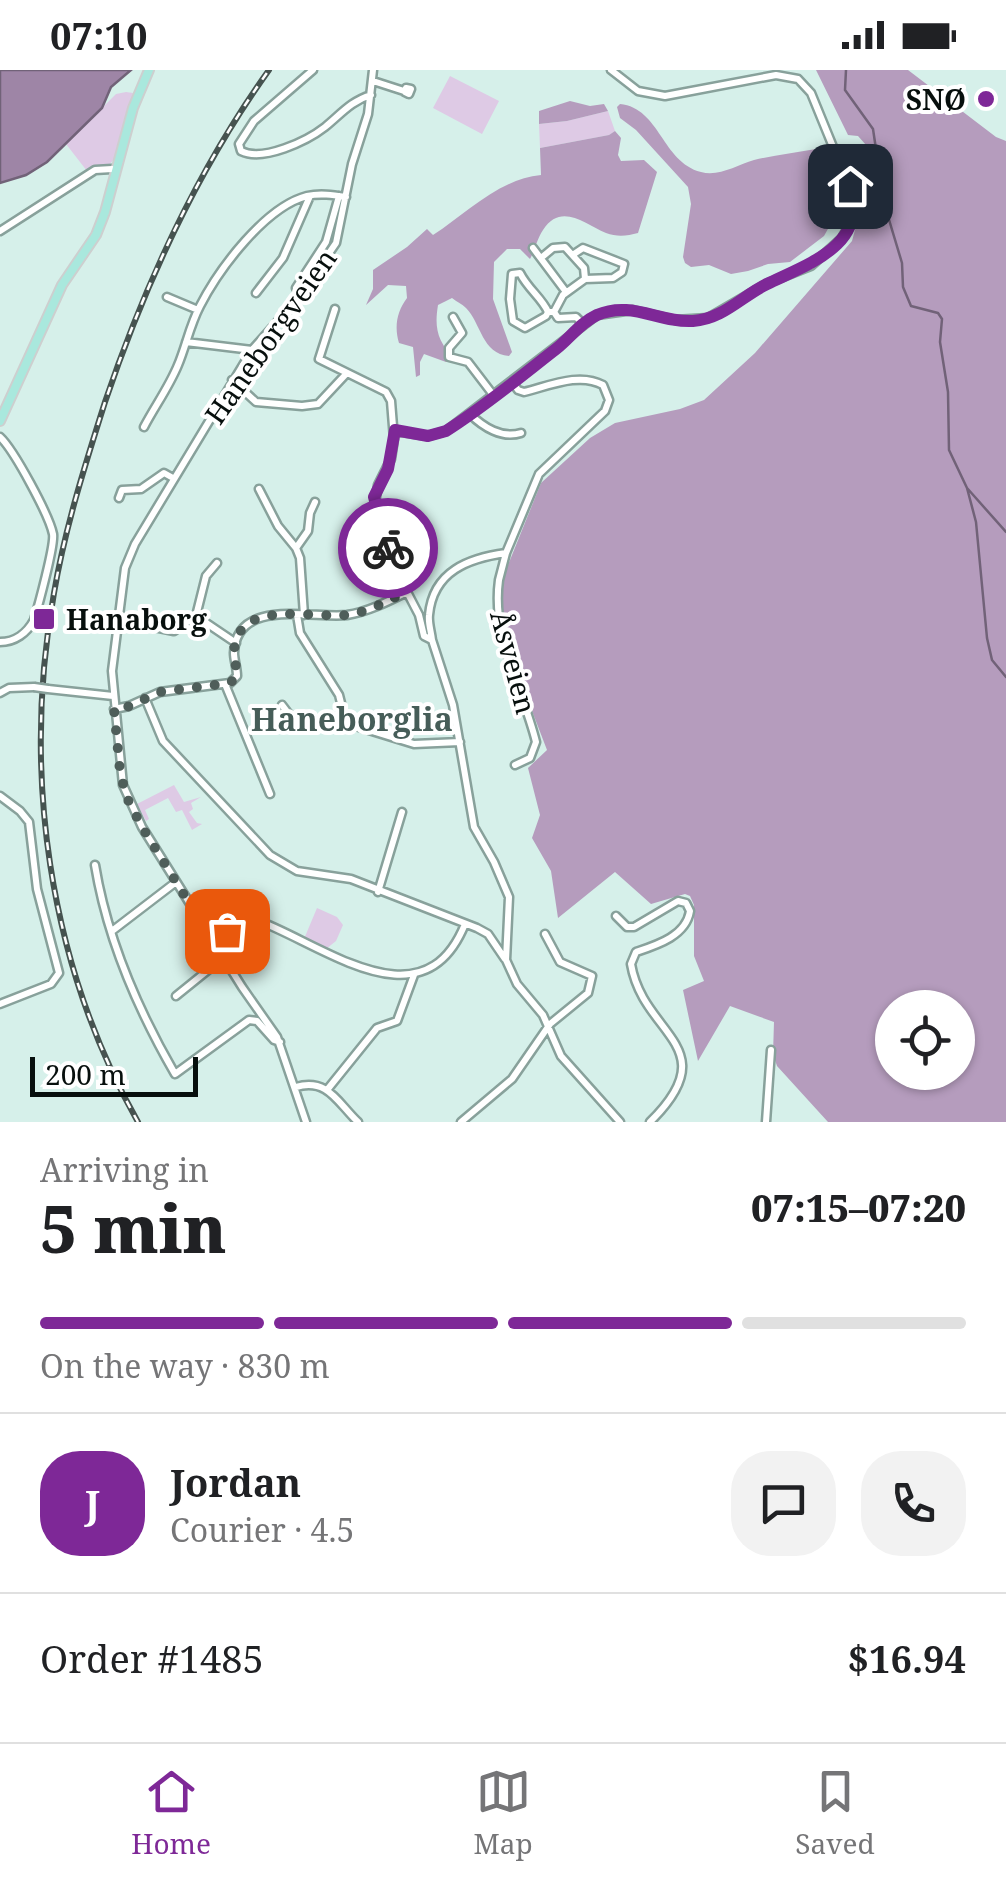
<!DOCTYPE html>
<html lang="en">
<head>
<meta charset="utf-8">
<style>
	body { margin:0; font-family:"Noto Serif",serif; background:#f2f2f2; color:#202124; height:100vh; display:flex; flex-direction:column; font-size:38px; white-space:nowrap }
	* { box-sizing:border-box; margin:0 }
	p { font-size:32px; color:#757577 }
	.icon { flex:none; width:55px; height:55px; fill:none; stroke:currentColor; stroke-width:2; stroke-linecap:round; stroke-linejoin:round }
	.map { position:relative; height:1052px; overflow:hidden }
	.panel { display:flex; flex-direction:column; background:#fff; flex:1 }
	.panel>* { flex:none }
	.fabs { position:absolute; left:875px; top:920px; display:grid; gap:20px }
	.fabs a { display:grid; place-items:center; width:100px; height:100px; border-radius:50%; background:#fff; box-shadow:0 2px 8px #0004; font-size:50px }
	.scale { position:absolute; left:30px; bottom:25px; width:168px; box-sizing:border-box; padding-left:10px; border:5px solid #070f0d; border-top:0; font-size:28px; line-height:35px; white-space:nowrap; color:#070f0d; -webkit-text-stroke:8px #fff; paint-order:stroke }
	.pin { position:absolute; display:grid; place-items:center; width:85px; height:85px; color:#fff; margin:-42px; border-radius:20px; box-shadow:0 5px 15px #0006 }
	.courier { position:absolute; display:grid; place-items:center; width:100px; height:100px; margin:-50px; border:8px solid #7e2897; border-radius:50%; background:#fff; color:#222; box-shadow:0 2px 12px #0007 }
	.headline em { font-style:normal; font-weight:800 }
	.headline div { display:flex; flex-direction:column-reverse }
	.headline { display:flex; align-items:center; justify-content:space-between; height:170px; padding:0 40px }
	h1 { font-size:65px; font-weight:800; line-height:75px }
	.bar { display:grid; grid-template-columns:repeat(4,1fr); gap:15px 10px; align-content:center; height:120px; padding:0 40px }
	.bar i { height:12px; border-radius:8px; background:#e0e0e0 }
	.bar .selected { background:#7e2897 }
	.bar p { grid-column:span 4 }
	.line { display:flex; align-items:center; gap:25px; padding:0 40px; border-top:2px solid #e0e0e0 }
	.line div { flex:1 }
	.round { display:grid; place-items:center; flex:none; width:105px; height:105px; border-radius:40px; background:#f2f2f2 }
	.status { display:flex; justify-content:space-between; align-items:center; height:70px; padding:0 50px; background:#fff; direction:ltr }
	.status svg { height:28px; fill:currentColor }
	.tabs { display:flex; justify-content:space-around; align-items:center; height:140px; border-top:2px solid #e0e0e0; background:#fff; font-size:28px; color:#757577 }
	.tabs a { display:grid; justify-items:center; gap:5px }
	.tabs .selected { color:#7e2897 }
	.map>svg:first-child { display:block }
	.green { fill:#decae5 }
	.forest { fill:#b59cbd; fill-rule:evenodd }
	.water { fill:#9e85a6; stroke:#716278; stroke-width:2.5 }
	.lines { fill:none; stroke-linecap:round; stroke-linejoin:round }
	.stream { stroke:#716278; stroke-width:2.5 }
	.minor-casing { stroke:#88a19b; stroke-width:11 }
	.major-casing { stroke:#cdcfcf; stroke-width:12 }
	.minor { stroke:#fff; stroke-width:6 }
	.major { stroke:#a9e8dd; stroke-width:8 }
	.rail-casing { stroke:#465350; stroke-width:6 }
	.rail { stroke:#fff; stroke-width:2.5; stroke-dasharray:8; stroke-linecap:butt }
	.minor-bridge-casing { stroke:#88a19b; stroke-width:11; stroke-linecap:butt }
	.minor-bridge { stroke:#fff; stroke-width:6 }
	.done { stroke:#4f5e5a; stroke-width:10; stroke-dasharray:0 18 }
	.route { stroke:#7e2897; stroke-width:12 }
	.poi-dot { fill:#7e2897; stroke:#fff; stroke-width:4 }
	.labels { text-anchor:middle; dominant-baseline:central; stroke-width:8; stroke-linejoin:round; paint-order:stroke }
	.poi-label { font-size:28px; font-weight:bold; fill:#070f0d; stroke:#fff; text-anchor:end }
	.street-label { font-size:28px; fill:#070f0d; stroke:#fff }
	.quarter-label { font-size:32px; font-weight:bold; fill:#465d58; stroke:#fff }
</style>
</head>
<body>
<div class="status"><b>07:10</b><svg viewBox="0 0 49 12"><path d="M0 12V9h3v3zM5 12V6h3v6zM10 12V3h3v9zM15 12V0h3v12zM26 1h20v11H26zM47 4h2v5h-2z"/></svg></div>
<div class="map">
<svg width="1006" height="1052" viewBox="0 0 1006 1052">
	<rect width="100%" height="100%" fill="#d6f0ea"/>
	<path class="green" d="M450 6 499 31 482 64 433 38Z
		M126 22 133 23 115 88 110 94 98 95 87 101 66 74 116 24Z
		M608 41 615 61 609 65 540 78 539 54 567 51Z
		M174 715 184 732 201 727 191 733 193 739 189 742 197 753 202 754 192 760 182 740 176 742 168 728 145 740 149 749 146 751 137 734Z
		M317 838 337 847 343 855 336 871 326 879 304 869Z"/>
	<path class="forest" d="M816 0H908L996 67 1006 71V1052H828L777 996 773 984 774 952 730 936 698 991 683 920 704 911 694 886V835L690 826 685 824 651 834 615 802 558 848 551 801 532 768 540 745 528 698 547 680 514 594 502 542V510L541 413 590 368 615 353 680 339 704 330 755 283 852 171 865 123 866 75 858 66 848 65ZM892 938H958V1002H892Z
		M570 31 590 36 604 34 608 41 567 51 539 54V41Z
		M620 34C660 38 662 92 701 102 719 107 737 95 754 90 774 85 795 83 816 79L823 83 834 148 824 166 790 192 768 194 748 201 731 204 709 195 691 197 685 193 683 187 691 134 688 117 636 60 620 48 617 37Z
		M615 61 621 68 618 85 621 91 644 90 657 102 638 163C627 166 617 167 606 163 585 154 561 132 543 160 537 169 535 180 530 189L520 179H507L494 192 493 229 512 282 509 286C482 284 481 253 466 238 462 234 457 232 452 228L438 235C434 259 438 271 454 289L446 292 424 284 420 292V305L416 307 413 277 399 273C394 257 397 241 407 228L406 216 388 215 366 235 373 219V200L407 177 427 159 433 165C467 143 499 109 541 105L540 78 609 65Z"/>
	<path class="water" d="M0 0H131L111 17 102 38 47 92 26 105 0 113Z"/>
	<g class="lines">
		<path class="stream" d="M846 0 845 20 873 59 884 133 902 193 903 217 911 236 938 243 942 249 940 272 948 322 949 380 967 418 976 452 987 568 992 590 1006 607
			M967 418 1006 462"/>
		<defs>
			<path id="minor" d="M313 0 254 51 239 74 241 81C263 92 307 71 325 57 341 44 351 31 371 25
				M373 11 404 21
				M406 18 411 19 409 24 405 22Z
				M0 161 95 100 112 99
				M533 178 566 222
				M574 184 583 178 624 194 622 202 613 208 585 209
				M541 188 553 178 565 177 584 198 585 209 563 225 554 242 558 248 576 247 583 254
				M296 218 326 172 339 126
				M256 223 283 188 310 126
				M167 227 198 240
				M335 239 319 289 386 322 391 331 394 369 391 389 378 415 375 433 393 495 419 545 424 566 432 570 453 635 474 757 494 792 509 827 506 890 517 914 543 945 561 986 620 1052
				M548 242C542 228 528 219 520 203L512 204 510 229 513 251 525 258 546 246 548 242H554
				M453 247 462 263 449 278V287L468 292 494 326
				M186 272 252 280
				M232 310 256 332 302 336 318 334 347 303
				M513 313 518 320 524 322C549 316 579 302 603 315L609 330 605 341 539 404 506 483 499 510C491 567 523 619 536 672L530 688 515 695
				M470 344C483 357 502 369 521 363
				M144 357C155 336 169 317 178 295 186 276 190 255 200 236 219 199 265 137 307 126 320 123 333 125 346 127
				M395 361 428 366 446 361 597 245 633 240 675 250 708 248 768 213 811 196 842 168 851 152 854 134 849 116 811 23 798 9 776 5 665 26 638 21 611 0
				M0 367C14 380 49 445 53 464 55 475 38 537 34 550 27 563 15 572 0 572
				M259 419 278 456 296 478 300 488 304 545
				M119 428 122 420 141 419 164 403 173 408
				M296 478 308 461 310 443 315 432
				M217 493 206 506 196 546 236 573
				M297 545 300 563 339 625 346 653 414 674 460 672
				M149 556 174 561 196 546
				M432 570C431 561 428 553 429 545 433 501 469 488 506 483
				M225 614 270 724
				M48 619 113 626
				M0 623 9 618 34 617
				M145 628 163 671 270 785 297 801 351 809 477 858 488 864 505 889
				M282 635C301 663 314 658 346 653
				M114 639 129 636 160 622 230 613 237 606C237 598 234 590 234 583 236 527 313 549 347 545 367 542 387 532 405 523
				M0 726 20 741 29 752 37 819 59 903 51 914 0 934
				M95 795C107 868 138 940 175 1004L249 950 257 951 274 970 280 972
				M378 822 402 742
				M616 846 627 857H634L678 831 686 833 690 841C686 866 657 875 636 882L631 894C643 966 727 976 650 1052
				M112 861 176 812
				M212 870 245 850 254 849C323 874 423 958 465 854
				M176 926 223 888
				M296 1017C328 1008 337 1032 358 1052
				M327 1020 377 958 397 951 414 905
				M306 1052 277 967 242 917 142 757 123 715 112 601 125 498 135 474 252 280 296 231 336 173 352 94 368 44 373 0
				M461 1052 512 1009 550 954 588 923 592 906 560 892 545 864
				M766 1052 771 980"/>
			<path id="major" d="M0 351 62 215 96 165 105 142 133 38 149 0"/>
		</defs>
		<use href="#minor" class="minor-casing"/>
		<use href="#major" class="major-casing"/>
		<use href="#minor" class="minor"/>
		<use href="#major" class="major"/>
		<defs>
			<path id="rail" d="M138 1052C48 893 22 702 54 523 65 458 85 395 105 332 145 214 196 102 269 0"/>
		</defs>
		<use href="#rail" class="rail-casing"/>
		<use href="#rail" class="rail"/>
		<defs>
			<path id="minor-bridge" d="M34 617 48 619"/>
		</defs>
		<use href="#minor-bridge" class="minor-bridge-casing"/>
		<use href="#minor-bridge" class="minor-bridge"/>
	</g>
	<g class="lines">
		<path class="done" d="M227 861 212 870 142 757 126 726 120 701 114 639 125 638 160 622 230 613 237 606C237 598 234 590 234 583 236 527 312 549 347 545 367 542 387 532 405 522L388 478"/>
		<path class="route" d="M388 478 374 427 388 399 395 360 428 366 446 361C484 337 520 307 556 279 570 268 580 253 597 245 631 230 659 253 693 251 723 249 742 226 767 214 808 194 869 175 850 116"/>
	</g>
	<g class="poi-dot">
		<circle cx="986" cy="29" r="10"/>
		<rect x="32" y="537" width="24" height="24" rx="5"/>
	</g>
	<g class="labels">
		<g class="poi-label">
			<text x="966" y="29">SNØ</text>
			<text x="66" y="549" text-anchor="start">Hanaborg</text>
		</g>
		<g class="street-label">
			<text transform="translate(270 266) rotate(-55)">Haneborgveien</text>
			<text transform="translate(514 592) rotate(75)">Åsveien</text>
		</g>
		<g class="quarter-label">
			<text x="352" y="648">Haneborglia</text>
		</g>
	</g>
</svg>
<div class="fabs">
<a><svg class="icon" aria-label="locate" viewBox="0 0 24 24"><circle cx="12" cy="12" r="6"/><path d="M12 2v4M12 18v4M2 12h4M18 12h4"/></svg></a>
</div>
<div class="scale">200 m</div>
<div class="pin" style="left:227px;top:861px;background:#ea580c"><svg class="icon" aria-label="bag" viewBox="0 0 24 24"><path d="M5 8h14l-1 12H6zM9 8a3 3 0 0 1 6 0"/></svg></div>
<div class="pin" style="left:850px;top:116px;background:#1f2937"><svg class="icon" aria-label="home" viewBox="0 0 24 24"><path d="M3 11l9-7 9 7M6 9v11h12V9"/></svg></div>
<div class="courier" style="left:388px;top:478px"><svg class="icon" aria-label="bike" viewBox="0 0 24 24"><circle cx="6" cy="16" r="4"/><circle cx="18" cy="16" r="4"/><path d="M6 16l4-8h5l3 8M10 8l3 8H6M13 5h3"/></svg></div>
</div>
<section class="panel">
<div class="headline"><div><h1>5 min</h1><p>Arriving in</p></div><em>07:15–07:20</em></div>
<div class="bar"><i class="selected"></i><i class="selected"></i><i class="selected"></i><i></i><p>On the way · 830 m</p></div>
<div class="line" style="height:180px"><b class="round" style="background:#7e2897;color:#fff">J</b><div><b>Jordan</b><p>Courier · 4.5</p></div><a class="round"><svg class="icon" aria-label="chat" viewBox="0 0 24 24"><path d="M4 5h16v11H9l-5 4z"/></svg></a><a class="round"><svg class="icon" aria-label="phone" viewBox="0 0 24 24"><path d="M5 4h4l2 5-3 2q2 4 5 5l2-3 5 2v4C11 20 4 13 5 4z"/></svg></a></div>
<div class="line" style="height:130px"><div>Order #1485</div><b>$16.94</b></div>
</section>
<nav class="tabs">
<a class="selected"><svg class="icon" aria-label="home" viewBox="0 0 24 24"><path d="M3 11l9-7 9 7M6 9v11h12V9"/></svg>Home</a>
<a><svg class="icon" aria-label="map" viewBox="0 0 24 24"><path d="M3 6l6-2 6 2 6-2v14l-6 2-6-2-6 2zM9 4v14M15 6v14"/></svg>Map</a>
<a><svg class="icon" aria-label="saved" viewBox="0 0 24 24"><path d="M7 4h10v16l-5-4-5 4z"/></svg>Saved</a>
</nav>
</body>
</html>
